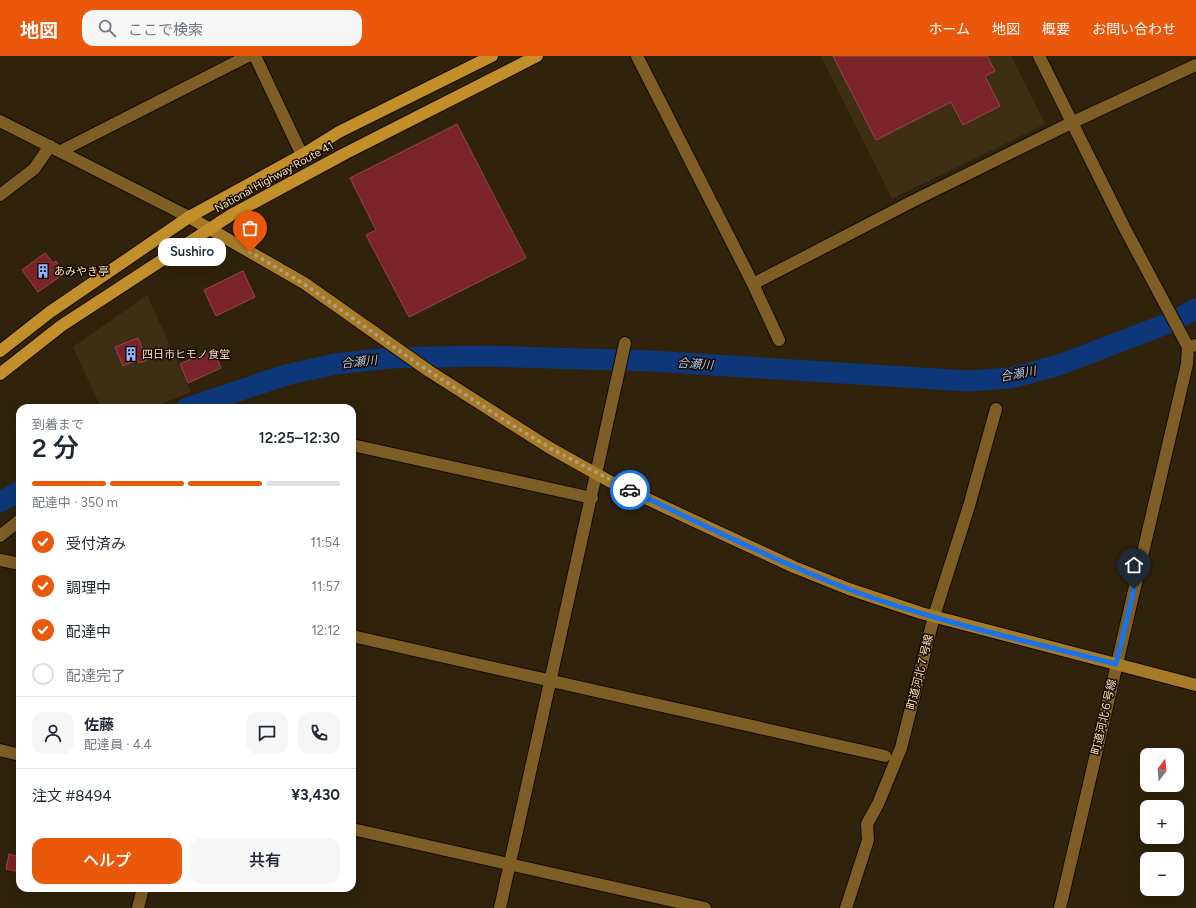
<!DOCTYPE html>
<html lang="ja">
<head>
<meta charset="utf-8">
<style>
	body { margin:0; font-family:Figtree,"Noto Sans JP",sans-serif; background:#f6f6f7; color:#1f2937; height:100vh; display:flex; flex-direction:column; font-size:15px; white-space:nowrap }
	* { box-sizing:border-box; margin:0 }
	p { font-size:13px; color:#747a83 }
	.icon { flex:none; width:22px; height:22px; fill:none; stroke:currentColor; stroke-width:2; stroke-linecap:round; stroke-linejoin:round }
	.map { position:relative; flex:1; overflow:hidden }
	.panel { position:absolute; left:16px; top:348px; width:340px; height:488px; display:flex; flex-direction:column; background:#fff; border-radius:12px; box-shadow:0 4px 16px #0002 }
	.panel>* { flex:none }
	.needle { width:26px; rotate:16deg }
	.fabs { position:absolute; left:1140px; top:692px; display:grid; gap:8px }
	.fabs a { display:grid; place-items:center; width:44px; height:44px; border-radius:8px; background:#fff; box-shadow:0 4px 16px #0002; font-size:20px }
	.pin { position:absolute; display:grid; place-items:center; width:34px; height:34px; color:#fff; margin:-41px -17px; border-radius:50% 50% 50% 0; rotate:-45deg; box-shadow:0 0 4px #0007 }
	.pin .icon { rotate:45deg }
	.courier { position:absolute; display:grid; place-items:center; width:40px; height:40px; margin:-20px; border:3px solid #1a73e8; border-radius:50%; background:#fff; color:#222; box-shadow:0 1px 5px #0007 }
	.bubble { position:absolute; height:28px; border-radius:12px; background:#fff; box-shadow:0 4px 16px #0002; font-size:13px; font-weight:600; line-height:28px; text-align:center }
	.summary em { font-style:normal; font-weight:600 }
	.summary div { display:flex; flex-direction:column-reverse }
	.summary { display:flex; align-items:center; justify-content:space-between; height:68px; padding:0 16px }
	h1 { font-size:26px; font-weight:600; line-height:30px }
	.bar { display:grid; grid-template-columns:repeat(4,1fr); gap:6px 4px; align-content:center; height:48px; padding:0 16px }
	.bar i { height:5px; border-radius:3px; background:#e0e1e3 }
	.bar .active { background:#ea580c }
	.bar p { grid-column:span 4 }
	.line { display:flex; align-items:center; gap:10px; padding:0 16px; border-top:1px solid #e0e1e3 }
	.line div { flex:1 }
	.round { display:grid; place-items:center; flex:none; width:42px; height:42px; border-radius:12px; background:#f6f6f7 }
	ol { padding:0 16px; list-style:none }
	li { display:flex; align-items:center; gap:12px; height:44px }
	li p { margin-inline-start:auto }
	li .icon { padding:4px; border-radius:50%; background:#ea580c; color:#fff; stroke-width:4 }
	li:last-child { color:#747a83 }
	li i { width:22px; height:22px; border:2px solid #e0e1e3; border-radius:50% }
	.cta { display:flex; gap:8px; margin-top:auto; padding:8px 16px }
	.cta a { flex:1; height:46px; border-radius:12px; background:#ea580c; color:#fff; font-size:16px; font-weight:600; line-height:46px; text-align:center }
	.cta a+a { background:#f6f6f7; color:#1f2937 }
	header { display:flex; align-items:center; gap:24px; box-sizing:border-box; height:56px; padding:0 20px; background:#ea580c; color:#fff }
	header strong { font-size:19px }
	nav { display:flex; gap:22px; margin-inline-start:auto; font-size:14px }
	.search { width:280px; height:36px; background:#f6f6f7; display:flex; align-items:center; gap:10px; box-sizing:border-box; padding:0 14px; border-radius:12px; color:#747a83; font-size:15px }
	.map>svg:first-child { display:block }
	.built { fill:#3e2f14 }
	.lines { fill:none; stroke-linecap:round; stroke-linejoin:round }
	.river { stroke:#0d3779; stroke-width:21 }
	.building { fill:#7b232a; stroke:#96474a }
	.minor-casing { stroke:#170b00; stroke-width:14 }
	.major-casing { stroke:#170b00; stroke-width:14 }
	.highway-casing { stroke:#170b00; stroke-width:14 }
	.minor { stroke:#7d5e24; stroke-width:12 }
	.major { stroke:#a67b28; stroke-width:12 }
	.highway { stroke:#c28f2a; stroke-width:12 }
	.done { stroke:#b29f7f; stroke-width:4; stroke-dasharray:0 7.2 }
	.route { stroke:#1a73e8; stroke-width:5 }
	.labels { text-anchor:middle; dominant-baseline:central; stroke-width:3; stroke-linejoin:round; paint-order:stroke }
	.street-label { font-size:11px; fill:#f8e2be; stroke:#170b00 }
	.poi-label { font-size:11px; fill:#f8e2be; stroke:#170b00; text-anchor:start }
	.water-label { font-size:12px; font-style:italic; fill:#adc5ec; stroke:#170b00 }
</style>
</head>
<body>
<header>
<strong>地図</strong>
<div class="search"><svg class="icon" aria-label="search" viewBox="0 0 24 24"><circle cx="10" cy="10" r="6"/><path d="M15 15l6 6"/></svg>ここで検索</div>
<nav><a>ホーム</a><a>地図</a><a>概要</a><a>お問い合わせ</a></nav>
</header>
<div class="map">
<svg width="1196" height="852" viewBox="0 0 1196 852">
	<rect width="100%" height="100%" fill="#30220b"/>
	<path class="built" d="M821 0H1011L1045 68 892 143Z
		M147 239 191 336 152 352H101L73 291Z"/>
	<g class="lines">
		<path class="river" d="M187 352 286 319 335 308 390 302 482 300 651 305 968 325 1011 322 1059 309 1169 267 1196 253
			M0 446 20 435"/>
	</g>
	<path class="building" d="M833 0H987L995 15 985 20 1000 50 963 69 951 46 876 84Z
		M457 68 526 202 409 261 366 179 376 174 350 122Z
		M45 197 53 207 56 205 65 217 38 236 22 214Z
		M243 215 255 241 216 260 204 234Z
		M138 282 147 304 139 307 137 304 123 310 115 291Z
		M213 293 221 312 188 327 180 308Z
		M9 798 20 801V816L6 813Z"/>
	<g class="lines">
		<defs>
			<path id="minor" d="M255 0 302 99
				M637 0 753 228 779 284
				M1039 0 1124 171 1188 291
				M0 65 189 161
				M61 95 248 0
				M0 139 34 113 50 90
				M753 228 913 145 1071 67 1196 9
				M352 389 592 442
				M0 480 20 464
				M0 504 20 508
				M352 580 885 700
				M0 694 20 699
				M352 773 705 852
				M138 852 143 832
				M500 852 625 287
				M846 852 868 784 867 768 878 748 901 692 934 560 969 450 996 353
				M1060 852 1187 308 1188 291 1196 289"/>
			<path id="major" d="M189 161 304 227 429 315 550 392 609 425 701 468 794 511 849 533 921 557 1196 629"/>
			<path id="highway" d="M0 295 50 256 189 161 302 99 339 76 492 0
				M0 318 61 270 231 159 346 97 537 0"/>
		</defs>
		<use href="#minor" class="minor-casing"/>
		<use href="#major" class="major-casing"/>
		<use href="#highway" class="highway-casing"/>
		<use href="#minor" class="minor"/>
		<use href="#major" class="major"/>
		<use href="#highway" class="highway"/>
	</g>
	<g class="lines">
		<path class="done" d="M250 196 304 228 418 308 506 365 550 392 630 434"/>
		<path class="route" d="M630 434C702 468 773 504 848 533 933 565 1027 585 1116 608L1134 533"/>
	</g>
	<defs>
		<symbol id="building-bare" viewBox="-9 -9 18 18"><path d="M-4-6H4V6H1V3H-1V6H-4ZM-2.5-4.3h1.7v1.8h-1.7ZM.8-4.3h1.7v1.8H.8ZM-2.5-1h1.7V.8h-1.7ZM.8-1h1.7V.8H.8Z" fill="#8eb8fd" stroke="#170b00" stroke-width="2.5" paint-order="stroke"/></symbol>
	</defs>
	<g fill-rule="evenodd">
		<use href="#building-bare" x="33" y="205" width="20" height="20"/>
		<use href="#building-bare" x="121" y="288" width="20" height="20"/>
	</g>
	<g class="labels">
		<g class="street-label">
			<text transform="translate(274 121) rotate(-29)">National Highway Route 41</text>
			<text transform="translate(920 616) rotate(-76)">町道河北７号線</text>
			<text transform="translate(1104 661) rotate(-77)">町道河北６号線</text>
		</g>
		<g class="poi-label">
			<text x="54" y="215">あみやき亭</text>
			<text x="142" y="298">四日市ヒモノ食堂</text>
		</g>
		<g class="water-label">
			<text transform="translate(359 306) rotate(-6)">合瀬川</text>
			<text transform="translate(695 308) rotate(4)">合瀬川</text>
			<text transform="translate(1018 318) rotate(-11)">合瀬川</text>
		</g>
	</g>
</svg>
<div class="fabs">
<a><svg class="needle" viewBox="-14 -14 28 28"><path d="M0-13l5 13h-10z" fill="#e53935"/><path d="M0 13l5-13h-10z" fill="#747a83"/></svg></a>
<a>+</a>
<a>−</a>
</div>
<div class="pin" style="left:250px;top:196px;background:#ea580c"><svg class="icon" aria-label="bag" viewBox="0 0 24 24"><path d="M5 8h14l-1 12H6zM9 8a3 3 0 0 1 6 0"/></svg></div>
<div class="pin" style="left:1134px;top:533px;background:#1f2937"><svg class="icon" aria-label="home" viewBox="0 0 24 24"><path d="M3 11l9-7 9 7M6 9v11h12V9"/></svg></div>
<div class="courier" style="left:630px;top:434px"><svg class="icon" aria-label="car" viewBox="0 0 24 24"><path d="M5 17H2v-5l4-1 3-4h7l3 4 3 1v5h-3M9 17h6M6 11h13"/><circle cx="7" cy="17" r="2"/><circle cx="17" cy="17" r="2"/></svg></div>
<div class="bubble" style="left:158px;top:182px;width:68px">Sushiro</div>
<section class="panel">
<div class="summary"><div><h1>2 分</h1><p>到着まで</p></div><em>12:25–12:30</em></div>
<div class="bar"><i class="active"></i><i class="active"></i><i class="active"></i><i></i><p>配達中 · 350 m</p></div>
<ol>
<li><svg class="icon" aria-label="check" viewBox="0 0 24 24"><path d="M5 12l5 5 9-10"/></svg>受付済み<p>11:54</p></li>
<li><svg class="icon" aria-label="check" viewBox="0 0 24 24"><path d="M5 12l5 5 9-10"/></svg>調理中<p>11:57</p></li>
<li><svg class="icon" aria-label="check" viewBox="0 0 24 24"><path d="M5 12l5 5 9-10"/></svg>配達中<p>12:12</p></li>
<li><i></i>配達完了</li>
</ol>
<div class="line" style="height:72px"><a class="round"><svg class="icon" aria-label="person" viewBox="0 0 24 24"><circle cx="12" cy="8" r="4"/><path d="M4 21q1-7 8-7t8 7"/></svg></a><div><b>佐藤</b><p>配達員 · 4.4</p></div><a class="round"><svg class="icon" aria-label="chat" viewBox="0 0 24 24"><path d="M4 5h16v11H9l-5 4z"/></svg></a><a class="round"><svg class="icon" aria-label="phone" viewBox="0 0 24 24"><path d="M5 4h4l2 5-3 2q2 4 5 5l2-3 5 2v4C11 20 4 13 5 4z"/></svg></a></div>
<div class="line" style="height:52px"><div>注文 #8494</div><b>¥3,430</b></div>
<div class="cta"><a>ヘルプ</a><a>共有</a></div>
</section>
</div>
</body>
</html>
